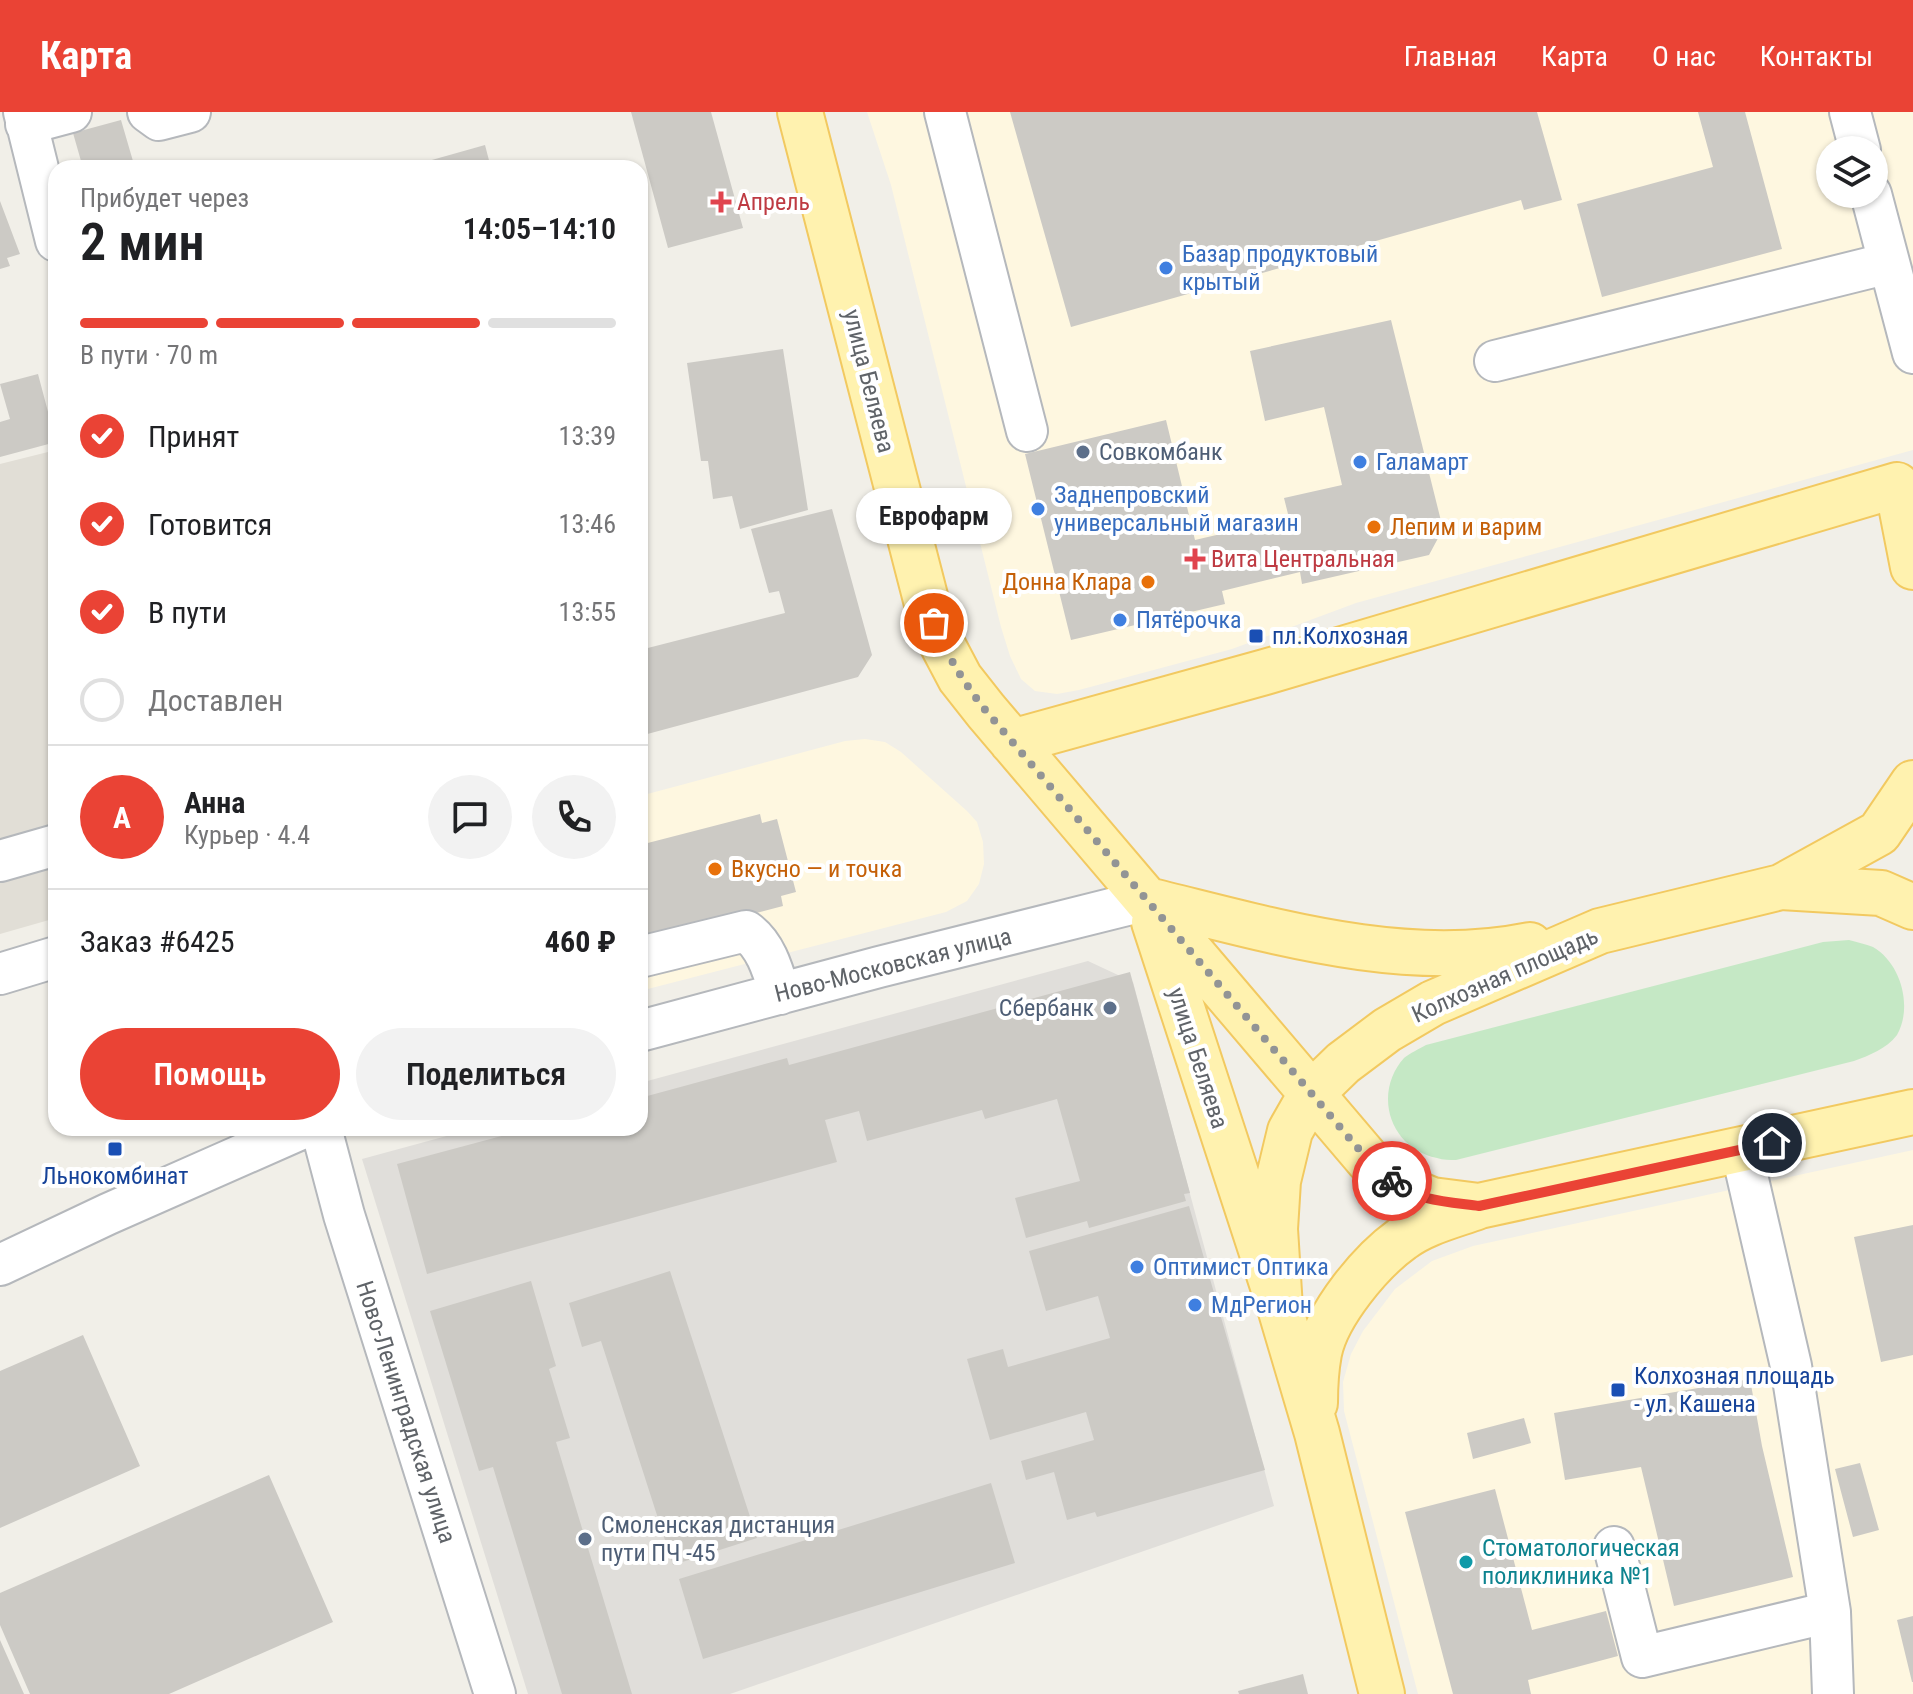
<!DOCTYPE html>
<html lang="ru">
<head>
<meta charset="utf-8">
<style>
	body { margin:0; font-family:"Roboto Condensed",sans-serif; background:#f2f2f2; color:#202124; height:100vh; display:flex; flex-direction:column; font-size:30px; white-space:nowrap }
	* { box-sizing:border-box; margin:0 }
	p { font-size:26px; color:#757577 }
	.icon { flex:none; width:44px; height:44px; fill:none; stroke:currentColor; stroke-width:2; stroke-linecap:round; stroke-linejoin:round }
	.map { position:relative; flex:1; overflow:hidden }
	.sheet { position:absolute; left:48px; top:48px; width:600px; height:976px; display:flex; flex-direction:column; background:#fff; border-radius:24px; box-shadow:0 2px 6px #0004 }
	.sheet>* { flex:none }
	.buttons { position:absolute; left:1816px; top:24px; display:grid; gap:16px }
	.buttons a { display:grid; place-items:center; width:72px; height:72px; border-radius:50%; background:#fff; box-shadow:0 2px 6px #0004; font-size:40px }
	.pin { position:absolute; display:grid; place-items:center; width:68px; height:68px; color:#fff; margin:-34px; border:4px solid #fff; border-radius:50%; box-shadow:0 2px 8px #0007 }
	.courier { position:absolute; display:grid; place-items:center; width:80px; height:80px; margin:-40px; border:6px solid #ea4335; border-radius:50%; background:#fff; color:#222; box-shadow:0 2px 10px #0007 }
	.bubble { position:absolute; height:56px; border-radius:28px; background:#fff; box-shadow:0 2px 6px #0004; font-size:26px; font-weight:600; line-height:56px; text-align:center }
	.summary em { font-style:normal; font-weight:600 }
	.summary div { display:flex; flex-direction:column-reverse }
	.summary { display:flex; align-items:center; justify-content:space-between; height:136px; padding:0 32px }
	h1 { font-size:52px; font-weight:600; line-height:60px }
	.bar { display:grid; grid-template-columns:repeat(4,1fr); gap:12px 8px; align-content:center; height:96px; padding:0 32px }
	.bar i { height:10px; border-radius:6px; background:#e0e0e0 }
	.bar .current { background:#ea4335 }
	.bar p { grid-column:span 4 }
	.line { display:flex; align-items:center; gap:20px; padding:0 32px; border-top:2px solid #e0e0e0 }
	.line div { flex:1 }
	.round { display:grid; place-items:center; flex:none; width:84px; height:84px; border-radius:42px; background:#f2f2f2 }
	ol { padding:0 32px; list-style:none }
	li { display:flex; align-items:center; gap:24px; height:88px }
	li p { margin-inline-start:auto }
	li .icon { padding:8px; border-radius:50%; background:#ea4335; color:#fff; stroke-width:4 }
	li:last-child { color:#757577 }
	li i { width:44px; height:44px; border:4px solid #e0e0e0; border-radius:50% }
	.action { display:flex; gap:16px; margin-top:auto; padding:16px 32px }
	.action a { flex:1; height:92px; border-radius:48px; background:#ea4335; color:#fff; font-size:32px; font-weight:600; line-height:92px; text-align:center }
	.action a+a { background:#f2f2f2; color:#202124 }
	header { display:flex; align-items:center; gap:48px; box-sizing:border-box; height:112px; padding:0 40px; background:#ea4335; color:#fff }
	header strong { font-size:38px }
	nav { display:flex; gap:44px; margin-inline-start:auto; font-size:28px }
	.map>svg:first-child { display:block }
	.commercial { fill:#fef7e0; fill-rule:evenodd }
	.industrial { fill:#e0deda }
	.education { fill:#e1ded6 }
	.green { fill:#c5e8c5 }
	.building { fill:#cccac5 }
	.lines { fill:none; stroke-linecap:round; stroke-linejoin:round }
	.minor-casing { stroke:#b5b8bc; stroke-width:44 }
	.major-casing { stroke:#f2c960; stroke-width:48 }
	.minor { stroke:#fff; stroke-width:40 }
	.major { stroke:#fff2af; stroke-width:44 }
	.done { stroke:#929495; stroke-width:8; stroke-dasharray:0 14.4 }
	.route { stroke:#ea4335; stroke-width:10 }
	.health-dot { fill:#e0444e; stroke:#fff; stroke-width:3 }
	.shop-dot { fill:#3f7fe0; stroke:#fff; stroke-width:3 }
	.service-dot { fill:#5c6f8a; stroke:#fff; stroke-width:3 }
	.food-dot { fill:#e8710a; stroke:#fff; stroke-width:3 }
	.transit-dot { fill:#1a4fb4; stroke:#fff; stroke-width:3 }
	.culture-dot { fill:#0f9aa8; stroke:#fff; stroke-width:3 }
	.labels { text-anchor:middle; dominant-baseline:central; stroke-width:8; stroke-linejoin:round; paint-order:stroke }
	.health-label { font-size:24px; fill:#be3a42; stroke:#fff; text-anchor:start }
	.shop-label { font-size:24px; fill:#366cbe; stroke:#fff; text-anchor:start }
	.street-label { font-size:24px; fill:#5f6368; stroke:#fff }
	.service-label { font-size:24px; fill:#4e5e75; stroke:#fff; text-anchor:start }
	.food-label { font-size:24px; fill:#c56008; stroke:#fff; text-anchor:start }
	.transit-label { font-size:24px; fill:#164399; stroke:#fff; text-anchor:start }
	.culture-label { font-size:24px; fill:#0d838f; stroke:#fff; text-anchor:start }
</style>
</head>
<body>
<header>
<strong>Карта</strong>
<nav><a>Главная</a><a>Карта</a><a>О нас</a><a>Контакты</a></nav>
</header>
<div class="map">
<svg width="1913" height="1582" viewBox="0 0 1913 1582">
	<rect width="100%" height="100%" fill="#f1efe8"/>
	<path class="commercial" d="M867 0H1913V338L1356 491 1232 537 1079 578 1057 582 1035 579 1021 567 1010 544 1001 515 891 73ZM1830 38H1874V82H1830Z
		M865 627 885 630 901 640 967 699 977 710 983 730 984 752 979 772 967 789 946 800 640 879V684L845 629Z
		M1913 1038V1582H1418L1344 1299 1343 1270 1351 1242 1363 1219 1395 1177 1432 1149 1473 1134Z"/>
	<path class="industrial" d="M1088 849 1133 870 1274 1394 730 1582H528L362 1047 476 1016H640V971Z"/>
	<path class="education" d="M56 338V806L0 822V352Z"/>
	<path class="green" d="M1849 828C1856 830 1866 832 1873 835 1901 851 1913 895 1897 923 1886 937 1870 943 1854 949L1456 1048C1450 1048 1443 1048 1437 1046 1408 1040 1388 1016 1388 987 1388 972 1394 957 1404 946 1410 941 1419 937 1426 933L1823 830Z"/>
	<path class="building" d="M631 0H711L743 116 668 136Z
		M1010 0H1537L1562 88 1524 98 1521 88 1071 215Z
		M1698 0H1745L1782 137 1602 185 1577 92 1713 55Z
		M121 8 135 56H83L73 21Z
		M485 33 491 56H407V55Z
		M0 89 20 142 7 146 10 154 0 157Z
		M1391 208 1443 417 1429 443 1302 472 1300 460 1222 479 1225 492 1071 528 1025 342 1166 308 1195 428 1289 406 1284 386 1342 373 1324 295 1265 309 1250 239Z
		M783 237 808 398 740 417 732 384 713 387 708 349H701L687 251Z
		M38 262 56 330 0 345V310L10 307 0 272Z
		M832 397 872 543 858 565 640 624V538L785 501 779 479 769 481 751 417Z
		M760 702 762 711 777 707 796 780 781 784 783 794 640 831V733Z
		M1130 860 1190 1081 1184 1082 1186 1089 1089 1116 1087 1109 1026 1126 1015 1086 1080 1069 1057 987 985 1007 982 998 867 1029 859 999 825 1008 837 1050 427 1162 397 1052 531 1016H640V986L787 946 789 953Z
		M1189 1094 1265 1358 1097 1405 1095 1400 1067 1408 1054 1360 1026 1368 1021 1349 1094 1328 1086 1300 990 1328 967 1247 1003 1237 1008 1255 1110 1226 1098 1184 1046 1199 1029 1139Z
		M1913 1113V1243L1881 1250 1854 1125Z
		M670 1159 757 1426 673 1453 601 1229 582 1235 569 1191Z
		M531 1169 556 1254 549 1257 570 1326 556 1330 632 1582H562L493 1355 479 1359 430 1199Z
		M83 1223 140 1354 0 1416V1259Z
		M1750 1267 1762 1334 1793 1465 1674 1494 1641 1355 1565 1368 1554 1301Z
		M1524 1306 1531 1331 1473 1347 1467 1321Z
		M1860 1351 1879 1418 1853 1425 1835 1357Z
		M269 1363 333 1510 169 1582H30L0 1513V1481Z
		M991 1371 1015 1451 703 1547 679 1467Z
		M1495 1377 1532 1518 1606 1499 1618 1544 1528 1568 1531 1582H1453L1405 1400Z
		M1913 1504V1570H1912L1897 1508Z
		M0 1528 24 1582H0Z
		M1303 1562 1308 1582H1239L1238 1579Z"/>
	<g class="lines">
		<defs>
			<path id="minor" d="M24 0 56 129
				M148 0 159 8 190 0
				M945 0 1027 319
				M1850 0 1860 38
				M26 12 71 0
				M1871 82 1913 241
				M1495 249 1889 151
				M0 749 56 733
				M640 845 746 819C766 833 773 859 780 882
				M0 862 56 845
				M640 919 879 855 1147 788
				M321 1016 344 1103 495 1582
				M1741 1037 1791 1254 1830 1500 1833 1582
				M0 1153 108 1102 303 1016
				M1614 1435 1642 1545 1830 1500"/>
			<path id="major" d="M800 0 927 492 941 530 960 566 986 599 1368 1048 1398 1074 1432 1088 1479 1094 1913 1000
				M1012 630 1265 560 1897 373 1913 455
				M1781 775 1881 781 1913 795
				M1147 788C1271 818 1402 859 1530 833
				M1154 810 1280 1196 1317 1321 1382 1582
				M1280 1196 1275 1117 1278 1069 1290 1019 1311 982 1343 951 1387 918 1433 891 1600 819 1781 775 1879 721 1913 671
				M1315 1291C1315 1275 1316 1257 1319 1241 1327 1202 1370 1150 1402 1127 1423 1111 1452 1104 1477 1095"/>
		</defs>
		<use href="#minor" class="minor-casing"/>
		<use href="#major" class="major-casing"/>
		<use href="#minor" class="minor"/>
		<use href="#major" class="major"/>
	</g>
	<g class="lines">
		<path class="done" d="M934 511C947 544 964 571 986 599L1368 1048 1392 1069"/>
		<path class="route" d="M1392 1069C1415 1089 1450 1090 1479 1094L1772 1031"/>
	</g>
	<g class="health-dot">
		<path d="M717 78h8v8h8v8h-8v8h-8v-8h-8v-8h8z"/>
		<path d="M1191 435h8v8h8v8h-8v8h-8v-8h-8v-8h8z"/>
	</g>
	<g class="shop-dot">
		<circle cx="1166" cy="156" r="8"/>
		<circle cx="1360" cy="350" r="8"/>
		<circle cx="1038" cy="397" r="8"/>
		<circle cx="1120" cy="508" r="8"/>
		<circle cx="1137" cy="1155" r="8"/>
		<circle cx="1195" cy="1193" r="8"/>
	</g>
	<g class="service-dot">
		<circle cx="1083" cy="340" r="8"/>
		<circle cx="1110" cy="896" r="8"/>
		<circle cx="585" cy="1427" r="8"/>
	</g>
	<g class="food-dot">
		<circle cx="1374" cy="415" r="8"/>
		<circle cx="1148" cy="470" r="8"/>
		<circle cx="715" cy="757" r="8"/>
	</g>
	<g class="transit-dot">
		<rect x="1248" y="516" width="16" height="16" rx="4"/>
		<rect x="107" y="1029" width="16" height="16" rx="4"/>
		<rect x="1610" y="1270" width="16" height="16" rx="4"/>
	</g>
	<circle class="culture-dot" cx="1466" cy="1450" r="8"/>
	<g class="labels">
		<g class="health-label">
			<text x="737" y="90">Апрель</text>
			<text x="1211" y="447">Вита Центральная</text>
		</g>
		<g class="shop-label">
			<text x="1182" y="142">Базар продуктовый<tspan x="1182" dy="28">крытый</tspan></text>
			<text x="1376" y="350">Галамарт</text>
			<text x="1054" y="383">Заднепровский<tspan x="1054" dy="28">универсальный магазин</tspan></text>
			<text x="1136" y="508">Пятёрочка</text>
			<text x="1153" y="1155">Оптимист Оптика</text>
			<text x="1211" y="1193">МдРегион</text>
		</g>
		<g class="street-label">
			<text transform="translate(869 269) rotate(76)">улица Беляева</text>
			<text transform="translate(893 853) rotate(-14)">Ново-Московская улица</text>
			<text transform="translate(1505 863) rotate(-24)">Колхозная площадь</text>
			<text transform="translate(1198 946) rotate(72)">улица Беляева</text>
			<text transform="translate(406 1300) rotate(72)">Ново-Ленинградская улица</text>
		</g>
		<g class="service-label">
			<text x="1099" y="340">Совкомбанк</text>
			<text x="1094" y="896" text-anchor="end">Сбербанк</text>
			<text x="601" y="1413">Смоленская дистанция<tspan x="601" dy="28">пути ПЧ -45</tspan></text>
		</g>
		<g class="food-label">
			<text x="1390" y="415">Лепим и варим</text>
			<text x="1132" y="470" text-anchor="end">Донна Клара</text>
			<text x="731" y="757">Вкусно — и точка</text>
		</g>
		<g class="transit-label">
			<text x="1272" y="524">пл.Колхозная</text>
			<text x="115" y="1064" text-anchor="middle">Льнокомбинат</text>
			<text x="1634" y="1264">Колхозная площадь<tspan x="1634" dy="28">- ул. Кашена</tspan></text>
		</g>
		<g class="culture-label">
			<text x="1482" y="1436">Стоматологическая<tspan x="1482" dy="28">поликлиника №1</tspan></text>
		</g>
	</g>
</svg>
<div class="buttons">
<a><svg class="icon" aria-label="layers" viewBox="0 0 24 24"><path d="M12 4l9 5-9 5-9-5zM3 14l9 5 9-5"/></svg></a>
</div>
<div class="pin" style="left:934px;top:511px;background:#ea580c"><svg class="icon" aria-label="bag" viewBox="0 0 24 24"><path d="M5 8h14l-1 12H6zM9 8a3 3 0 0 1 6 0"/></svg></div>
<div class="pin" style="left:1772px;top:1031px;background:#1f2937"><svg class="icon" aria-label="home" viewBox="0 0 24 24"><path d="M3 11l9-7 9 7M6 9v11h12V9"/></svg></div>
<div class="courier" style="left:1392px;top:1069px"><svg class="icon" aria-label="bike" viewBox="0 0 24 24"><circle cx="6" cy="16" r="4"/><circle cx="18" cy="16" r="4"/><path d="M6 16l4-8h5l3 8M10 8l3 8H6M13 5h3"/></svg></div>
<div class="bubble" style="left:856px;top:376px;width:156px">Еврофарм</div>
<section class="sheet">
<div class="summary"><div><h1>2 мин</h1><p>Прибудет через</p></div><em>14:05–14:10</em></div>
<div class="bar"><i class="current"></i><i class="current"></i><i class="current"></i><i></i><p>В пути · 70 m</p></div>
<ol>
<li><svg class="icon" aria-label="check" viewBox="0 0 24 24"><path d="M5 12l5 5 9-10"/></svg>Принят<p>13:39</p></li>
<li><svg class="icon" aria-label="check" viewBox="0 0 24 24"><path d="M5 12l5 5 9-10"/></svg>Готовится<p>13:46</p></li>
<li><svg class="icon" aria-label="check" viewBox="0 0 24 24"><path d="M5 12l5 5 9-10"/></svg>В пути<p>13:55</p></li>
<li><i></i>Доставлен</li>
</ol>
<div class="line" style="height:144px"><b class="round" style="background:#ea4335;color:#fff">А</b><div><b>Анна</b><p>Курьер · 4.4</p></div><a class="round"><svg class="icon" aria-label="chat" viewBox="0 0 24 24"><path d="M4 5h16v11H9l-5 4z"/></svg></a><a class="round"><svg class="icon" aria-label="phone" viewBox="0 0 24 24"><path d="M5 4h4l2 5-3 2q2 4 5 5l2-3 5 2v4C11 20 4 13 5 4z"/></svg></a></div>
<div class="line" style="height:104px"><div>Заказ #6425</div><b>460 ₽</b></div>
<div class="action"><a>Помощь</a><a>Поделиться</a></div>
</section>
</div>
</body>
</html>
